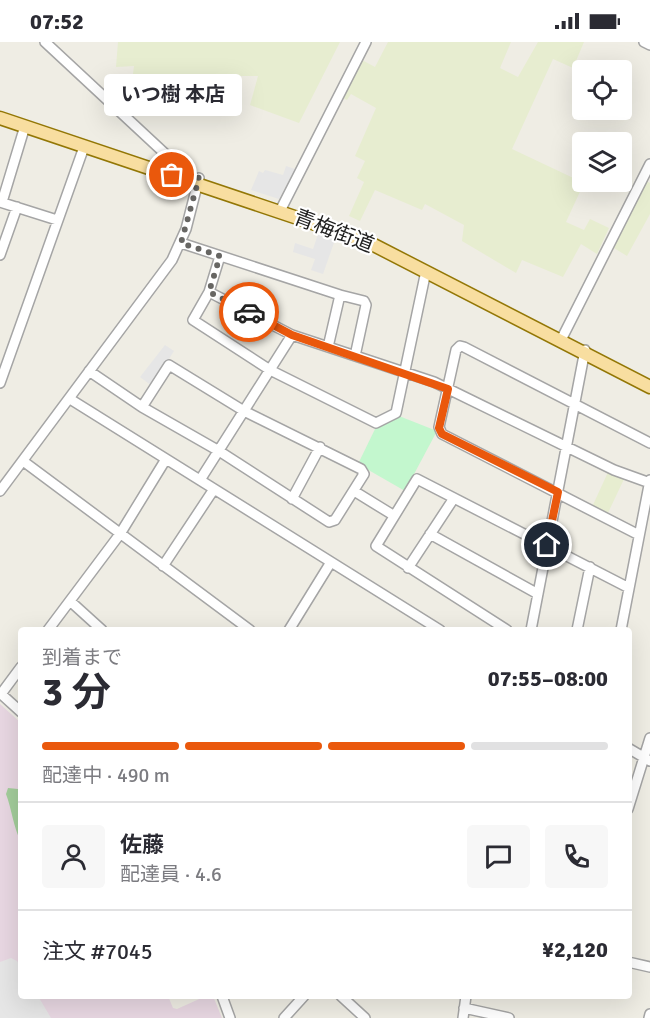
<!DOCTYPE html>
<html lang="ja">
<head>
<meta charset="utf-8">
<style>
	body { margin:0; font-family:Signika,"Noto Sans JP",sans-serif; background:#f7f7f7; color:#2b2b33; height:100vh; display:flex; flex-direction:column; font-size:22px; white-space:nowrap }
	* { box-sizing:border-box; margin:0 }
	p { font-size:20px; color:#7c7c81 }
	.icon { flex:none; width:33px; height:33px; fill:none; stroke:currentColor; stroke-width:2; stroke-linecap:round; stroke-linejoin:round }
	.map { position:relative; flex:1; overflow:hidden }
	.side { position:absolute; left:18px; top:585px; width:614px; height:372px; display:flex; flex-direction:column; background:#fff; border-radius:6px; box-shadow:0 6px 24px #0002 }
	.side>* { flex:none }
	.tools { position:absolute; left:572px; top:18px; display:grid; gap:12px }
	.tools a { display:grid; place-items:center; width:60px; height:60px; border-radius:6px; background:#fff; box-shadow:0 6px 24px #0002; font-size:30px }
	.pin { position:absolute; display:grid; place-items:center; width:51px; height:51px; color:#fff; margin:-26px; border:3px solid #fff; border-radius:50%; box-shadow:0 2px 6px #0007 }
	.courier { position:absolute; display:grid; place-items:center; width:60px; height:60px; margin:-30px; border:4px solid #ea580c; border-radius:50%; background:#fff; color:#222; box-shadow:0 2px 8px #0007 }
	.bubble { position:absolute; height:42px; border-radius:6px; background:#fff; box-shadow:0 6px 24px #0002; font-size:20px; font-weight:700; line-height:42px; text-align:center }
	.head em { font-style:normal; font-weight:700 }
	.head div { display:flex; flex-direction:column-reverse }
	.head { display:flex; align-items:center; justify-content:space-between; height:102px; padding:0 24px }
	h1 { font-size:39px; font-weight:700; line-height:45px }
	.bar { display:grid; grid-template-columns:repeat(4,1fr); gap:9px 6px; align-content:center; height:72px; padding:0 24px }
	.bar i { height:8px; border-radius:4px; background:#e1e1e2 }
	.bar .active { background:#ea580c }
	.bar p { grid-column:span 4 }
	.line { display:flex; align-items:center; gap:15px; padding:0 24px; border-top:2px solid #e1e1e2 }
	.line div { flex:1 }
	.round { display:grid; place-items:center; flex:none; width:63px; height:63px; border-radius:6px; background:#f7f7f7 }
	.status { display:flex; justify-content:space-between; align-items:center; height:42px; padding:0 30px; background:#fff; direction:ltr }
	.status svg { height:16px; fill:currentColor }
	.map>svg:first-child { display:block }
	.industrial { fill:#e8d7e2 }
	.farmland { fill:#e7edd0 }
	.forest { fill:#a3cd9b }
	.park { fill:#c3f7ce }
	.parking { fill:#e6e6e6 }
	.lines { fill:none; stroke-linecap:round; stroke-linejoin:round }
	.minor-casing { stroke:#a5a5a5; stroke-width:12 }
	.major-casing { stroke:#937706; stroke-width:15 }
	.minor { stroke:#fff; stroke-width:9 }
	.major { stroke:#f8dea0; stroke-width:12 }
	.done { stroke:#676663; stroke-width:6; stroke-dasharray:0 10.8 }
	.route { stroke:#ea580c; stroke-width:8 }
	.labels { text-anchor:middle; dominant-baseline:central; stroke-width:4.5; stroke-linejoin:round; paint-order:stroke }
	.street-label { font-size:21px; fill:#1e1e1e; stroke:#fff }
</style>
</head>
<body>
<div class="status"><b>07:52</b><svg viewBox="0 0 49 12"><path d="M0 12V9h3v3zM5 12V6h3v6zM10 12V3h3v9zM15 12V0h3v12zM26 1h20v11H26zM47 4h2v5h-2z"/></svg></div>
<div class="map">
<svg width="650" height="976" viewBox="0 0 650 976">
	<rect width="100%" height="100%" fill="#efede4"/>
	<path class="industrial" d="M0 662 21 681V954H168L173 966 177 967 206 954H213L222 976H0Z"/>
	<path class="farmland" d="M118 0H340L299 81 250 63 258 34H210L206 55 145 54 147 33 133 32 134 24 116 25Z
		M388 0H511L500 26 518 35 538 0H584L573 26 553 17 512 107 584 141 566 180 584 188 590 177 609 186 597 212 581 202 563 235 522 218 516 231 462 199 464 183 425 162 422 168 375 148 360 179 349 174 364 140 357 136 365 119 355 114 376 66 351 52 347 58 343 56 362 18 375 25Z
		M641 136 650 141V172L627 214 609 203Z
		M609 428 625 435 607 473 592 465Z"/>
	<path class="forest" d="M19 737H21V800C13 784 12 768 6 752L8 746 18 747Z"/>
	<path class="park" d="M399 374 437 389 405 449 358 422 376 385Z"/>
	<path class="parking" d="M286 124 295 127 279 157 251 148 259 129 263 131 265 128 283 133Z
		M319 189 336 195 323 232 311 228 315 217 293 210 295 201 313 207Z
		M165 303 174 309 152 344 140 335Z
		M11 916 17 919 21 926V954H38L51 976H0V920Z"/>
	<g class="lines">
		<defs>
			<path id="minor" d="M45 0 174 120 172 133
				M644 0 650 3
				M0 160 57 178
				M2 160 25 84
				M280 169 366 0
				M181 201 340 253 328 305
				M0 213 17 165
				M220 214 209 250 193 278 270 328 376 381 396 371 426 229
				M209 250 292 293 434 340 614 428 650 441
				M340 253 364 259 366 263 355 314
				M561 298 650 122
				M169 323 244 369 361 427 364 432 335 478 329 480 219 409 142 365Z
				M89 329 142 365
				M0 341 84 105
				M70 357 440 588
				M23 419 250 588
				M200 438 292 293
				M0 449 172 218 186 187 199 136
				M354 449 393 473
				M292 457 320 405
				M430 492 538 552
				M639 493 442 392 439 385 456 308 460 304 464 305 650 401
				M163 524 214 447
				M408 526 454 456
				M70 559 102 588
				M48 588 120 492 166 417
				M289 588 331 520
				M507 588 376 504 417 437 629 546
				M531 588 585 308
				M577 588 590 525
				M621 588 650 438
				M0 651 21 670
				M1 652 21 625
				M628 706 650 719
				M628 767 650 696
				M628 920 650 925
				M222 954 230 976
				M341 954 365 976
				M464 966 509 976
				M284 976 304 954
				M463 976 466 954
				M649 976 650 972"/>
			<path id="major" d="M0 76 366 199 650 345"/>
		</defs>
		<use href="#minor" class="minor-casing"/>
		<use href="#major" class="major-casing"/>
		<use href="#minor" class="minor"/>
		<use href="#major" class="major"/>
	</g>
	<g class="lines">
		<path class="done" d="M172 133 174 127 199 136 181 201 220 214 209 250 249 270"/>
		<path class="route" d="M249 270 292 293 448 347 439 386 442 392 558 450 547 503"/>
	</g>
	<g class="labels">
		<g class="street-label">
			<text transform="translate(334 189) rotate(21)">青梅街道</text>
		</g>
	</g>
</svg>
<div class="tools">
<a><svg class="icon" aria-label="locate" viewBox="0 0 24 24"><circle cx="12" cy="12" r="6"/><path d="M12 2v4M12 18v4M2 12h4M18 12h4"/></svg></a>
<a><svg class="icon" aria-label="layers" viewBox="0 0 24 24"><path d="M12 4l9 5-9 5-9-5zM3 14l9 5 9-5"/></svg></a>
</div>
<div class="pin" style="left:172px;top:133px;background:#ea580c"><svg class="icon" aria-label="bag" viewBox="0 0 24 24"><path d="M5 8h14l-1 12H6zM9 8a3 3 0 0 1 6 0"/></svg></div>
<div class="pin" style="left:547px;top:503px;background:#1f2937"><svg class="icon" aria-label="home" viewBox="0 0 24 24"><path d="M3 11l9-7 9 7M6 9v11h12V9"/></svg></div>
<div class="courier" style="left:249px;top:270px"><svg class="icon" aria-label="car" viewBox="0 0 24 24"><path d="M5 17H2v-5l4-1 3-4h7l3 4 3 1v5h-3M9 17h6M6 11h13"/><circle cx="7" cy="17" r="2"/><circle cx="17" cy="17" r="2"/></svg></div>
<div class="bubble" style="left:104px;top:32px;width:138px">いつ樹 本店</div>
<section class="side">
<div class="head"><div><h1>3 分</h1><p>到着まで</p></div><em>07:55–08:00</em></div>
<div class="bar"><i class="active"></i><i class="active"></i><i class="active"></i><i></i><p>配達中 · 490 m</p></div>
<div class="line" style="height:108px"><a class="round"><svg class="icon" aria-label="person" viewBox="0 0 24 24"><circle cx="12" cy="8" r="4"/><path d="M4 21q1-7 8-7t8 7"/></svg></a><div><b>佐藤</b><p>配達員 · 4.6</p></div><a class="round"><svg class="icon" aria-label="chat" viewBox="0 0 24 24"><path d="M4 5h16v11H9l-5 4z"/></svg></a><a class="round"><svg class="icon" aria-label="phone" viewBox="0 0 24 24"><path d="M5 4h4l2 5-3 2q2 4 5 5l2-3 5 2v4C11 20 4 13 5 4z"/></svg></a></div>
<div class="line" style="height:78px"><div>注文 #7045</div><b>¥2,120</b></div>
</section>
</div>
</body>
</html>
